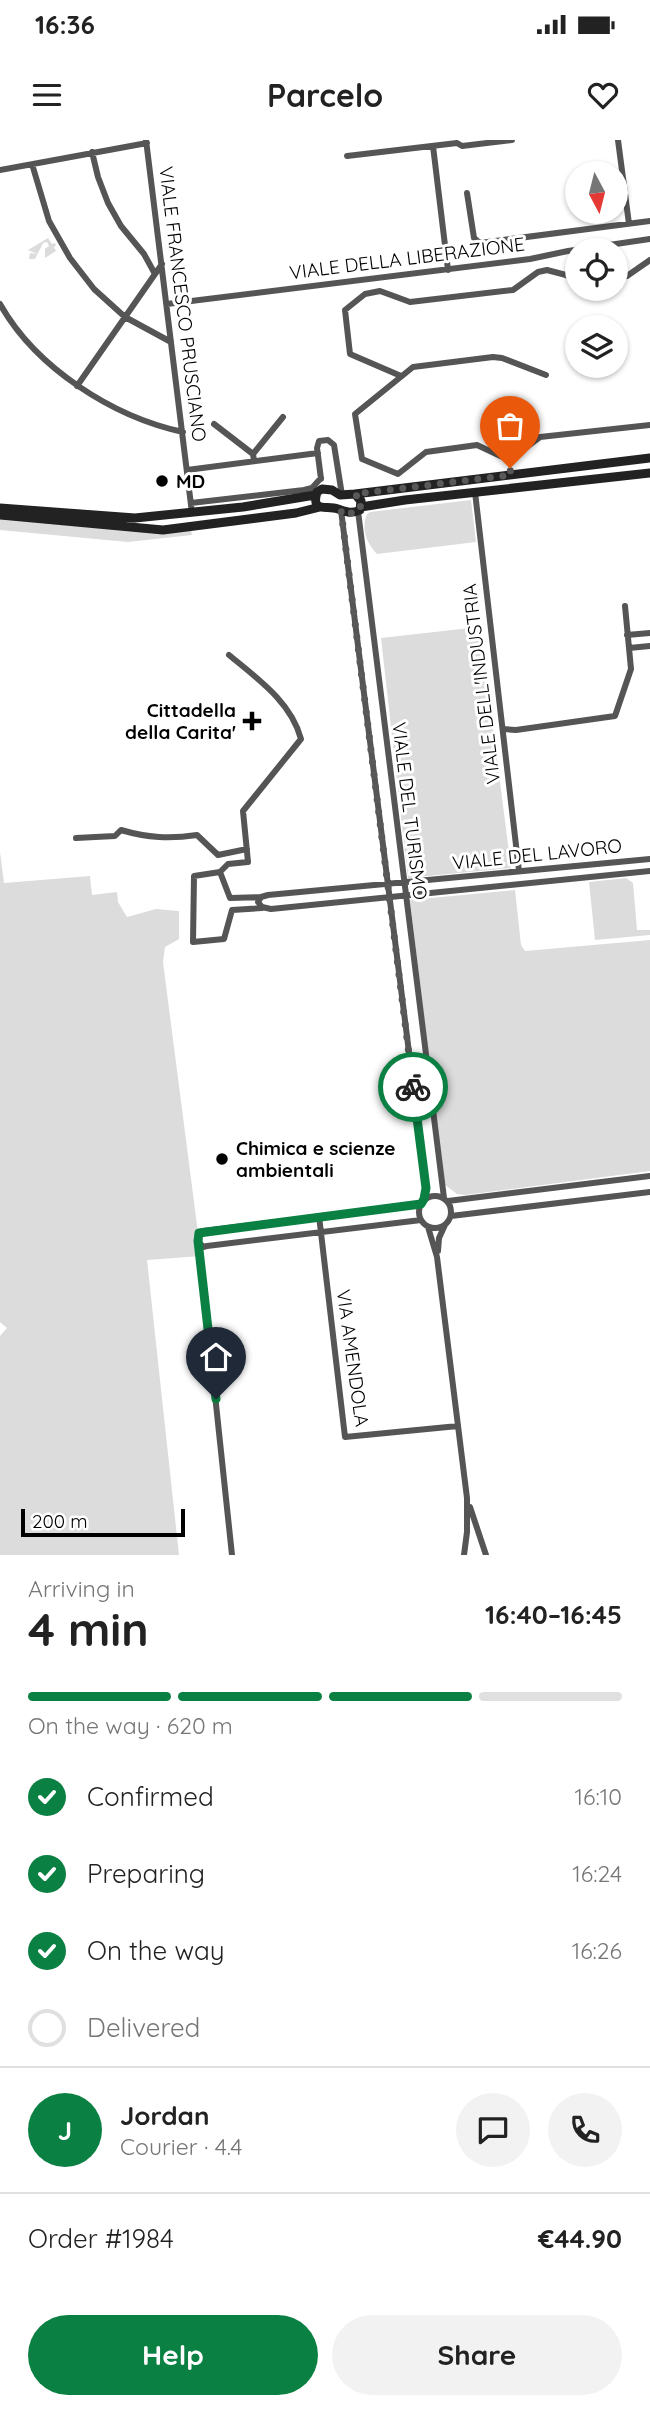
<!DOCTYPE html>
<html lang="en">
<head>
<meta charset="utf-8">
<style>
	body { margin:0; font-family:Quicksand,sans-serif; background:#f2f2f2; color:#222; height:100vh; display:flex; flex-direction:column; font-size:26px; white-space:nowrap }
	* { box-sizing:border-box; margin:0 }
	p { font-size:23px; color:#767676 }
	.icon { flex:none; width:38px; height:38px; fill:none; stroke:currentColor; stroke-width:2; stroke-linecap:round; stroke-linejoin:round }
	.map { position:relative; height:1415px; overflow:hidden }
	.side { display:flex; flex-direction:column; background:#fff; flex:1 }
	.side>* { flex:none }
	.needle { width:46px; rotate:173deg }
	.fabs { position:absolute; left:565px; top:21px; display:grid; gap:14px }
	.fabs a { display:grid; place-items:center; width:63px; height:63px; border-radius:50%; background:#fff; box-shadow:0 2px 5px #0004; font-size:35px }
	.scale { position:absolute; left:21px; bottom:18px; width:164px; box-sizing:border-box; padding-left:7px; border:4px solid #000; border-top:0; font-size:19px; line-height:24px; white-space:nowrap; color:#000; -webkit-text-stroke:5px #fff; paint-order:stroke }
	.pin { position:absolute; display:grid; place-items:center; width:60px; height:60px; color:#fff; margin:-72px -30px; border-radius:50% 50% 50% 0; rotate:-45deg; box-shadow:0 0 7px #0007 }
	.pin .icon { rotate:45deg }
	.courier { position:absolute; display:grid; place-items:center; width:70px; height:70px; margin:-35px; border:5px solid #0b8043; border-radius:50%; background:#fff; color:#222; box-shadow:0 2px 9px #0007 }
	.headline em { font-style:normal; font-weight:800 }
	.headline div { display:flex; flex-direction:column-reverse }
	.headline { display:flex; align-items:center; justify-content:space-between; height:119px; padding:0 28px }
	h1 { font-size:46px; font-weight:800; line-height:52px }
	.bar { display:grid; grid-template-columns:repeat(4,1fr); gap:10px 7px; align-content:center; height:84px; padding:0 28px }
	.bar i { height:9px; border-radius:5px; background:#e0e0e0 }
	.bar .selected { background:#0b8043 }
	.bar p { grid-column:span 4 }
	.line { display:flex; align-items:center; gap:18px; padding:0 28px; border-top:2px solid #e0e0e0 }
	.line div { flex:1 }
	.round { display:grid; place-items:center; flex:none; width:74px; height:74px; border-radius:37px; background:#f2f2f2 }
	ol { padding:0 28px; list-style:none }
	li { display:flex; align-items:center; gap:21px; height:77px }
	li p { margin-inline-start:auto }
	li .icon { padding:7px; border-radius:50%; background:#0b8043; color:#fff; stroke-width:4 }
	li:last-child { color:#767676 }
	li i { width:38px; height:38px; border:4px solid #e0e0e0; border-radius:50% }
	.button { display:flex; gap:14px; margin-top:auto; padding:14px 28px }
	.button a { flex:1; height:80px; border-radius:42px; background:#0b8043; color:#fff; font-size:28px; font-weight:800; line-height:80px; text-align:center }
	.button a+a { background:#f2f2f2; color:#222 }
	.status { display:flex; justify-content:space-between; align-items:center; height:49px; padding:0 35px; background:#fff; direction:ltr }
	.status svg { height:19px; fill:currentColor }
	header { display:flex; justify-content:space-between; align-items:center; height:91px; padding:0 28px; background:#fff; font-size:32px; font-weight:800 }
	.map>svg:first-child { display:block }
	.green { fill:#dcdcdc }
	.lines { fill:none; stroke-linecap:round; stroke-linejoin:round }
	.street { stroke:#555; stroke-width:6 }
	.secondary { stroke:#222; stroke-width:9 }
	.done { stroke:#595959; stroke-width:7; stroke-dasharray:0 12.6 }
	.route { stroke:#0b8043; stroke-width:9 }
	.poi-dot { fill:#000; stroke:#fff; stroke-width:2.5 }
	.labels { text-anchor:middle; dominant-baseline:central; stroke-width:6; stroke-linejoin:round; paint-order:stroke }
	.street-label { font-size:19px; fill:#000; stroke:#fff }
	.poi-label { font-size:19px; font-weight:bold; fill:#000; stroke:#fff; text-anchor:start }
</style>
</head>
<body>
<div class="status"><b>16:36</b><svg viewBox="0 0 49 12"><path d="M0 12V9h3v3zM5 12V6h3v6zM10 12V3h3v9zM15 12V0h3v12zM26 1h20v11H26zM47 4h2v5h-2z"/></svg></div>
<header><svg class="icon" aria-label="menu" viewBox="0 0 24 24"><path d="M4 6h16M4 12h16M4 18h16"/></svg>Parcelo<svg class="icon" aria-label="heart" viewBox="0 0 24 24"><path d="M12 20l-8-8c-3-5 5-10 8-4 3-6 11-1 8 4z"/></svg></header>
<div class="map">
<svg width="650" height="1415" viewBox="0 0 650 1415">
	<rect width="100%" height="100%" fill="#fff"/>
	<path class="green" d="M48 98 52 104 55 103 56 105 54 107 56 111 45 118V109L49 106 47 102 43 103 35 119H29L30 113 37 114 28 110Z
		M471 360 476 402 377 414C366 402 361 389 367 374L370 372Z
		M0 377 191 389 192 395 128 402 0 390Z
		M470 488 479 490 481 493 511 728 408 738 381 498Z
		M0 712 4 743 90 736 92 755 117 752 118 762 127 777 156 769 179 771V799L165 807 163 822 201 1116 147 1120 179 1415H0V1196L7 1188 0 1182Z
		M626 738 633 743 637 790H650V795L595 800 589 742Z
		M515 750 521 805 525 811 650 800V1031L465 1055 457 1054 444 1044 410 760Z"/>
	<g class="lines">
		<path class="street" d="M146 0 192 373
			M618 0 629 84
			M433 6 448 130
			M92 12 98 37 108 63 121 86 144 114 155 134
			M347 16 457 3 462 6 512 0
			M32 24 49 81 70 118 94 149 125 177 171 202
			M0 30 147 3
			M467 53 474 98 480 103 650 81
			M616 137 627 136 650 120
			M0 164C36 228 113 277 183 292
			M167 164 530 119 568 111 650 99
			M401 236 350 214 345 170 365 154 380 151 410 162 513 150 538 132 547 130 566 135 578 141
			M77 246 162 124
			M214 284 253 314 254 321
			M253 314 283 277
			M509 320 477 305 426 312 398 334 362 319 355 274 413 227 493 217 502 218 546 235
			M509 320 540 297 650 285
			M187 330 318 313
			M321 339 317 308 319 301 328 300 334 305 342 355
			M475 352 519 731
			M191 363 304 350 312 348 321 338
			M341 370 426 1048 424 1059
			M358 371 444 1058
			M627 495 650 493
			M629 508 650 506
			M503 589 516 590 615 576 631 529 625 466
			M76 698 115 696 121 690C148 698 170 699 197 695L218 715 247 709
			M650 719 268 755 261 757 258 762 262 767 271 769 650 731
			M220 732 228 724 248 722 243 671 301 599C291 562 258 539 229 515
			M261 757 230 758 220 732 194 736 193 802 224 799 232 770 262 768
			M419 1072a16 16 0 1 1 32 0a16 16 0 1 1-32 0Z
			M448 1061 650 1036
			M420 1064 203 1091 199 1093 198 1101 203 1107 207 1106 421 1080
			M319 1076 345 1297 458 1286
			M451 1076 650 1052
			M428 1087 437 1117 467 1358V1392L464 1415
			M199 1104 232 1415
			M438 1111 439 1098 445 1085
			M470 1367 486 1415"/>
		<path class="secondary" d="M322 349 332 350 340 355 355 354 361 361 360 370C351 374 347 372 338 369 326 365 311 373 317 352Z
			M355 354 650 318
			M361 367 405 360 650 333
			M0 368 135 378 243 367 315 355
			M0 375 163 390 296 373 320 367"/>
	</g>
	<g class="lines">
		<path class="done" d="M413 947 341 370 351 373 360 370 361 361 355 354 511 335 510 328"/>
		<path class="route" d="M216 1259 198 1101 199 1093 421 1064 424 1059 426 1048 413 947"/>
	</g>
	<g class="poi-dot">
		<circle cx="162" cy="341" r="7"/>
		<path d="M248.5 570.5h7v7h7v7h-7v7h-7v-7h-7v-7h7z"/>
		<circle cx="222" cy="1019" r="7"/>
	</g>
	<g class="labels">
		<g class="street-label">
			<text transform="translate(407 118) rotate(-7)">VIALE DELLA LIBERAZIONE</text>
			<text transform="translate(183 164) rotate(83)">VIALE FRANCESCO PRUSCIANO</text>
			<text transform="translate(481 544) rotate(-97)">VIALE DELL'INDUSTRIA</text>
			<text transform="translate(410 671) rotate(83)">VIALE DEL TURISMO</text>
			<text transform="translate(537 714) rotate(-6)">VIALE DEL LAVORO</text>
			<text transform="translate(353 1218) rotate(82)">VIA AMENDOLA</text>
		</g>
		<g class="poi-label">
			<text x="176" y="341">MD</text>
			<text x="236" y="570" text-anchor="end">Cittadella<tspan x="236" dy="22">della Carita'</tspan></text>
			<text x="236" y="1008">Chimica e scienze<tspan x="236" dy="22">ambientali</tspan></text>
		</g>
	</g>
</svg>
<div class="fabs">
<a><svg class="needle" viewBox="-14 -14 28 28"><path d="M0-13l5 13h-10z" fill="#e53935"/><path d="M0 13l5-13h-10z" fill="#767676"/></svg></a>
<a><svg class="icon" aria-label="locate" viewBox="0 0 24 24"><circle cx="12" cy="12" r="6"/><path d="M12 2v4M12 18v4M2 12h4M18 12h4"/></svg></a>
<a><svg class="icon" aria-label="layers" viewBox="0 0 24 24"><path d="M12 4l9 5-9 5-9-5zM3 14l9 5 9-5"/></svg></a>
</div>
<div class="scale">200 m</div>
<div class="pin" style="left:510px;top:328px;background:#ea580c"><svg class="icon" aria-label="bag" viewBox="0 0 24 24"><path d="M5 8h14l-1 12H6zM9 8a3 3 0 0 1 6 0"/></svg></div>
<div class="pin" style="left:216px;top:1259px;background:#1f2937"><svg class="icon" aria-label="home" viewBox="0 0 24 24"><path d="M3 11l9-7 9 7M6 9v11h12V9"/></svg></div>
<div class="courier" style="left:413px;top:947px"><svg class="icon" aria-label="bike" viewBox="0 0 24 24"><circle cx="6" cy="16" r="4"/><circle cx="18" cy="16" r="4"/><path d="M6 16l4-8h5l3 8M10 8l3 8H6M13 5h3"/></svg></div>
</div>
<section class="side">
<div class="headline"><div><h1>4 min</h1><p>Arriving in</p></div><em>16:40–16:45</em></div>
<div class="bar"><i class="selected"></i><i class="selected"></i><i class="selected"></i><i></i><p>On the way · 620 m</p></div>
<ol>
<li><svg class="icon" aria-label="check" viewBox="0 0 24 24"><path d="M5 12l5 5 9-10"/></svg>Confirmed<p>16:10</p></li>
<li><svg class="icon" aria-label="check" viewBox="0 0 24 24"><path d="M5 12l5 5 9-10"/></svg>Preparing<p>16:24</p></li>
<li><svg class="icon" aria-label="check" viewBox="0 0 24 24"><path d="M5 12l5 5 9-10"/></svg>On the way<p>16:26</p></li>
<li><i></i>Delivered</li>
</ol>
<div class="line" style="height:126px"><b class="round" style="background:#0b8043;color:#fff">J</b><div><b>Jordan</b><p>Courier · 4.4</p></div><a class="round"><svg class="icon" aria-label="chat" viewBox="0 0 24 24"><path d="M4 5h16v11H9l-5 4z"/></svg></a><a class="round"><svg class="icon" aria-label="phone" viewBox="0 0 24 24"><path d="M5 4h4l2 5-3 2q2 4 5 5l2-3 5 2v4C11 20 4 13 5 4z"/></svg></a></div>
<div class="line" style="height:91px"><div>Order #1984</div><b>€44.90</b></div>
<div class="button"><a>Help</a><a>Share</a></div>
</section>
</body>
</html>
